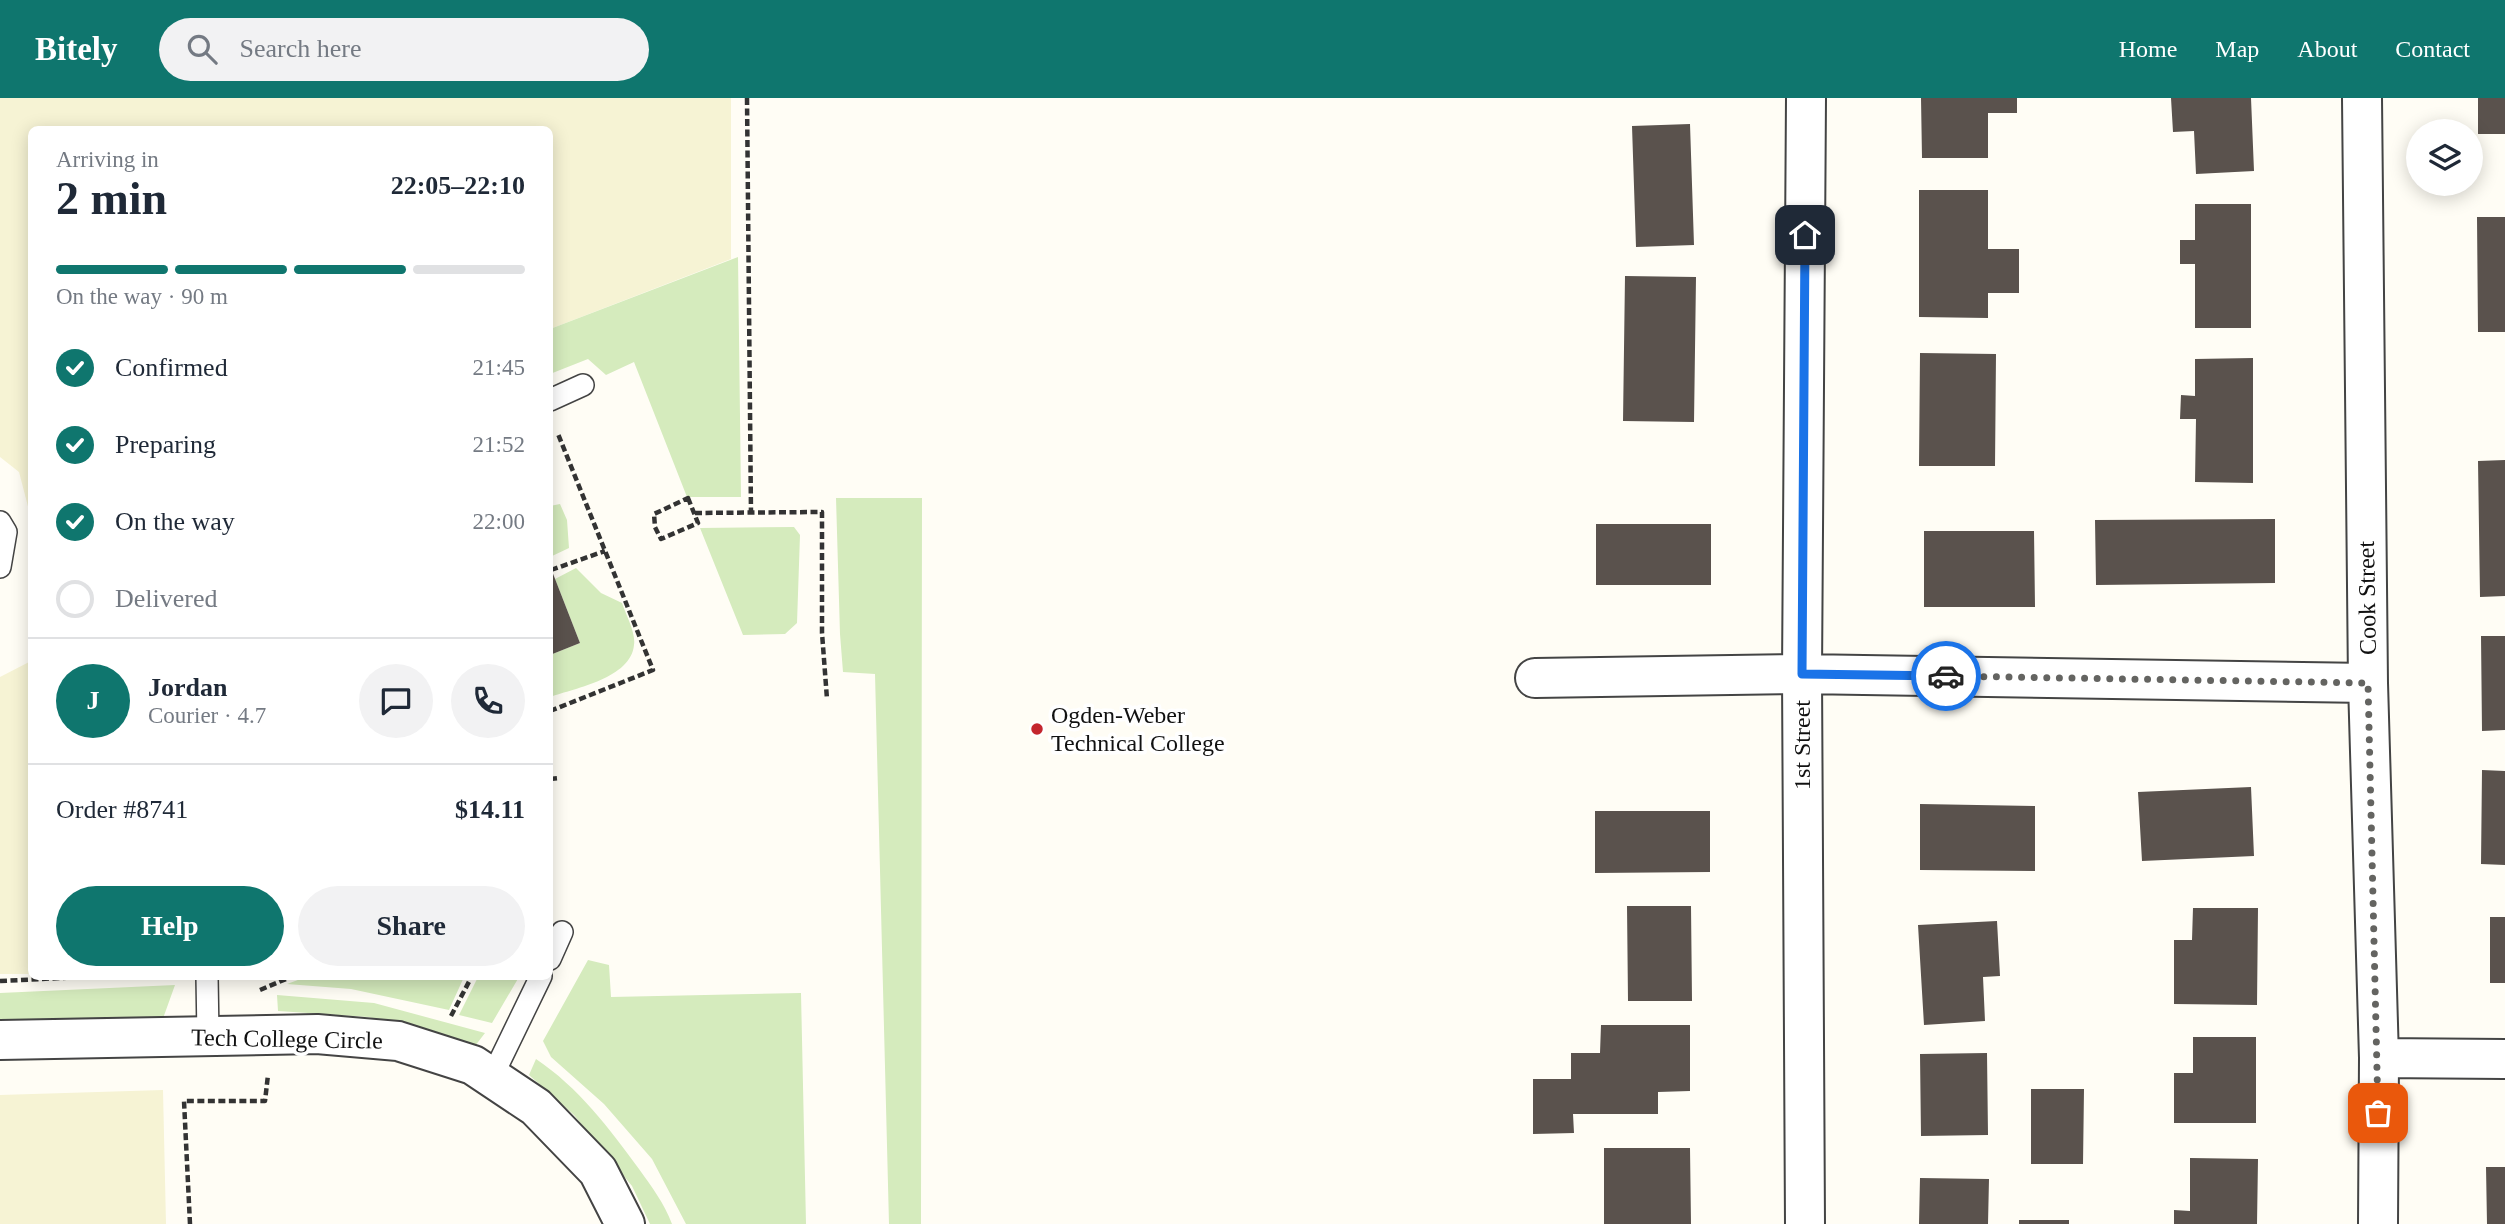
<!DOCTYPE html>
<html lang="en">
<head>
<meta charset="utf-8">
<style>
	body { margin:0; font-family:Georgia,serif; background:#f2f2f3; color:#1f2937; height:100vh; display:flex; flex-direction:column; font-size:26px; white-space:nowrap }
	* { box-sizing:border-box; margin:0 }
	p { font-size:23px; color:#747a83 }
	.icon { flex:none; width:38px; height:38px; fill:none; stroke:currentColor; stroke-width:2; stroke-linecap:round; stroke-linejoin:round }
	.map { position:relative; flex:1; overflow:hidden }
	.details { position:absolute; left:28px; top:28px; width:525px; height:854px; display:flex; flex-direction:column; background:#fff; border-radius:10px; box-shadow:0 4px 18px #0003 }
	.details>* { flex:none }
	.fabs { position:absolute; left:2406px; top:21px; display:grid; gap:14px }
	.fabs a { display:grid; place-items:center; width:77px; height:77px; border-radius:50%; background:#fff; box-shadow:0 4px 18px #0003; font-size:35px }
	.pin { position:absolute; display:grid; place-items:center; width:60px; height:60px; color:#fff; margin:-30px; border-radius:14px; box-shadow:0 4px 10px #0006 }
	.courier { position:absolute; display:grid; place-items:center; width:70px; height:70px; margin:-35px; border:5px solid #1a73e8; border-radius:50%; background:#fff; color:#222; box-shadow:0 2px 9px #0007 }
	.headline em { font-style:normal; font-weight:700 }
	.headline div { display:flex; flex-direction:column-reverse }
	.headline { display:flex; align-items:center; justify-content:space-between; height:119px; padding:0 28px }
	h1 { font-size:46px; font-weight:700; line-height:52px }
	.bar { display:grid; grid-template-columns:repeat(4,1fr); gap:10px 7px; align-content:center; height:84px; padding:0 28px }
	.bar i { height:9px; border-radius:5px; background:#e0e1e3 }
	.bar .current { background:#0f766e }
	.bar p { grid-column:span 4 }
	.line { display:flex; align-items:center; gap:18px; padding:0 28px; border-top:2px solid #e0e1e3 }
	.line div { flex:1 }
	.round { display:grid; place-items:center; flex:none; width:74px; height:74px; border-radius:37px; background:#f2f2f3 }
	ol { padding:0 28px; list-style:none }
	li { display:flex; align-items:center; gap:21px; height:77px }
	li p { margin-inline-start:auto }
	li .icon { padding:7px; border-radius:50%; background:#0f766e; color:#fff; stroke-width:4 }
	li:last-child { color:#747a83 }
	li i { width:38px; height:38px; border:4px solid #e0e1e3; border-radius:50% }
	.cta { display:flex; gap:14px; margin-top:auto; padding:14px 28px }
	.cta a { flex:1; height:80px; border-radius:42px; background:#0f766e; color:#fff; font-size:28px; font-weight:700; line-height:80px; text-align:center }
	.cta a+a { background:#f2f2f3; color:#1f2937 }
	header { display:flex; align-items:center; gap:42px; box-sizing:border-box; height:98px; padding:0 35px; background:#0f766e; color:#fff }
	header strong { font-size:33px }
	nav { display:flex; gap:38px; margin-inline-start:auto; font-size:24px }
	.search { width:490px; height:63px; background:#f2f2f3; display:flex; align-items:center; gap:18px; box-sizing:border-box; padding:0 24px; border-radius:38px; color:#747a83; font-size:26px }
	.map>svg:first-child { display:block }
	.farmland { fill:#f6f3d4 }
	.green { fill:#d5ebbd }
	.building { fill:#5a524d }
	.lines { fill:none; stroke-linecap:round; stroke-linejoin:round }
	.service-casing { stroke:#444; stroke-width:24 }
	.minor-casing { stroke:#444; stroke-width:42 }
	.path { stroke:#333; stroke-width:4.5; stroke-dasharray:7 3.5; stroke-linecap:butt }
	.service { stroke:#fff; stroke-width:21 }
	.minor { stroke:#fff; stroke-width:38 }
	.done { stroke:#646461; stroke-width:7; stroke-dasharray:0 12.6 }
	.route { stroke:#1a73e8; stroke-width:9 }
	.poi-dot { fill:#c4262e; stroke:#fff; stroke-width:2.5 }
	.labels { text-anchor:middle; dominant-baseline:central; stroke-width:7; stroke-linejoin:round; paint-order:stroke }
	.street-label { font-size:24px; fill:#111; stroke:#fff }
	.poi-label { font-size:24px; fill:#111; stroke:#fff; text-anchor:start }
</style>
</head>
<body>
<header>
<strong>Bitely</strong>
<div class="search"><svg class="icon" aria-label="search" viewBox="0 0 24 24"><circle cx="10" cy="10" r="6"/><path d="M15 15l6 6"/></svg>Search here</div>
<nav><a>Home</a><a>Map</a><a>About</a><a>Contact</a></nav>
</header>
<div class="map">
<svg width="2505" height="1126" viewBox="0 0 2505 1126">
	<rect width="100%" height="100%" fill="#fffdf5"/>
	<path class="farmland" d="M0 0H731V161L550 231V32H32L31 420 19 374 0 359Z
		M31 563V876H0V579Z
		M163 992 166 1126H0V997Z"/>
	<path class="green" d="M738 159 741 399H687L634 264 606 277 588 261 550 276V231Z
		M836 400H922L921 1126H889L875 576 843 574 840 536Z
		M560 406 567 422 569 450 550 459V408Z
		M794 429 800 437 797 525 785 536 743 537 700 430Z
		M576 470 601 495 622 505C626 517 636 535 634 547 631 580 576 590 550 599V557L580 545 555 481Z
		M588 862 609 867 611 899 801 895 806 1126H686L652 1061 604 1006 551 959 543 943Z
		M306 879V878L464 879 449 912 351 891 287 886Z
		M478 879H519L492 925 459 917Z
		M175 887 161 926 0 928V895Z
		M277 897 374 905 485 935 475 948 456 941 368 919 278 913Z
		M536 961C578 989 610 1031 639 1071 652 1089 664 1105 672 1126H650L632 1088 574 1017 529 977Z"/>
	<path class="building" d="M1921 0H2017V15H1988V60H1922Z
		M2171 0H2251L2254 73 2196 76 2194 33 2173 34Z
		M2478 0H2505V36H2478Z
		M1690 26 1694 147 1636 149 1632 28Z
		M1919 92H1988V151H2019V195H1988V220L1919 219Z
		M2195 106H2251V230H2195V166H2180V142H2195Z
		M2477 119H2505V234H2478Z
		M1625 178 1696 179 1694 324 1623 323Z
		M1920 255 1996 256 1995 368H1919Z
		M2253 260V385L2195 384 2196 321H2180L2181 297 2195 298V261Z
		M2505 362V498L2480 499 2478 363Z
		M2275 421V485L2096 487 2095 422Z
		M1596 426H1711V487H1596Z
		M1924 433H2034L2035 509H1924Z
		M550 468 580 545 550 557Z
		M2481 538H2505V632L2482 633Z
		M2482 672 2505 673V767L2481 766Z
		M2251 689 2254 758 2142 763 2138 694Z
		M1920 706 2035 708V773L1920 772Z
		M1595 713H1710V774L1595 775Z
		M1627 808H1691L1692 903H1628Z
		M2193 810H2258L2257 907 2174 906V842H2192Z
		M2490 819H2505V885H2490Z
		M1997 823 2000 878 1983 879 1985 923 1924 927 1918 827Z
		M1601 927H1690V993L1658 994V1016H1573L1574 1035 1533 1036V981H1571V955H1600Z
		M2193 939H2256V1025H2174V975H2193Z
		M1987 955 1988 1037 1921 1038 1920 956Z
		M2031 991H2084L2083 1066H2031Z
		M1604 1050H1690L1691 1126H1604Z
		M2190 1060 2258 1061 2257 1126H2174V1112L2190 1113Z
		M2486 1069H2505V1126H2487Z
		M1920 1080 1989 1081 1988 1126H1919Z
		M2019 1122H2069V1126H2019Z"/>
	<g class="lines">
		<defs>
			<path id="service" d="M550 302 583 287
				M0 424 6 434 0 469
				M550 861 562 834
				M207 878 208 938
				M492 979 541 878"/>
			<path id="minor" d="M2362 0 2368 585 2379 960 2378 1126
				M1535 580 1802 576 2368 585
				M0 942 317 936 398 943 473 967 536 1009 598 1073 625 1126
				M2379 960 2505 961
				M1805 1126 1802 576 1806 0"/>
		</defs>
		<use href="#service" class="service-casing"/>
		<use href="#minor" class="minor-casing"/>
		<path class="path" d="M747 0 751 416
			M688 400 698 425 661 441 655 429 654 416Z
			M695 415 822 414V535L827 601
			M551 472 605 453
			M550 613 653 572 558 336
			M550 681 560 680
			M0 883 103 878
			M260 892 293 878
			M451 918 472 878
			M190 1126 184 1003H265L268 977"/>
		<use href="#service" class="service"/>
		<use href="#minor" class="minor"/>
	</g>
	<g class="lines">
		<path class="done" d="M1946 578 2368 585 2378 1015"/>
		<path class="route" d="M1805 137 1802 576 1946 578"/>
	</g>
	<circle class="poi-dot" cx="1037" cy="631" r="7"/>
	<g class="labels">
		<g class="street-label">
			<text transform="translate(2367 500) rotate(-91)">Cook Street</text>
			<text transform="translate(1802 647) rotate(-90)">1st Street</text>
			<text transform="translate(287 941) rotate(1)">Tech College Circle</text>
		</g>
		<g class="poi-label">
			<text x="1051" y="617">Ogden-Weber<tspan x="1051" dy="28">Technical College</tspan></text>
		</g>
	</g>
</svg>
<div class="fabs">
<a><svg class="icon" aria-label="layers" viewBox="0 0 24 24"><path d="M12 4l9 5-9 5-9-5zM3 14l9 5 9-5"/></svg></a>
</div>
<div class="pin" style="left:2378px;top:1015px;background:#ea580c"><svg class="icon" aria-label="bag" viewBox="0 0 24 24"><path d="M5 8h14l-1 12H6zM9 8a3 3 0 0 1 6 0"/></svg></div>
<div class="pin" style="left:1805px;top:137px;background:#1f2937"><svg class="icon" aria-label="home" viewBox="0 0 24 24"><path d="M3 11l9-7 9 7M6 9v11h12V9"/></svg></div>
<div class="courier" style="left:1946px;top:578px"><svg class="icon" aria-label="car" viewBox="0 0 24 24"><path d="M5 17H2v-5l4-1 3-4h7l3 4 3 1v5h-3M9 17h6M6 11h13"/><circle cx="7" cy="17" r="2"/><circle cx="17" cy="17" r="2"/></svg></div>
<section class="details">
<div class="headline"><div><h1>2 min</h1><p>Arriving in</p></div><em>22:05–22:10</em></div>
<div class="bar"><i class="current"></i><i class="current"></i><i class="current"></i><i></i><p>On the way · 90 m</p></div>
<ol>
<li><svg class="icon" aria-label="check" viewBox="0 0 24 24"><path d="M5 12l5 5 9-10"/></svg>Confirmed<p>21:45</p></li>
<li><svg class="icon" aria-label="check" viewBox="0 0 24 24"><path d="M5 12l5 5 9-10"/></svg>Preparing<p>21:52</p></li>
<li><svg class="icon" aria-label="check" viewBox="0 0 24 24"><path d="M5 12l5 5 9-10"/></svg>On the way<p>22:00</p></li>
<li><i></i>Delivered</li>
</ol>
<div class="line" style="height:126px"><b class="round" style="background:#0f766e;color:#fff">J</b><div><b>Jordan</b><p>Courier · 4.7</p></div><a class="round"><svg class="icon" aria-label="chat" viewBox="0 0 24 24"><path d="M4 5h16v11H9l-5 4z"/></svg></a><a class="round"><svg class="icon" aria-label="phone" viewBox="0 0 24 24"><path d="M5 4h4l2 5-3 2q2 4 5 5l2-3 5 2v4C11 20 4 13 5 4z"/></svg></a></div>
<div class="line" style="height:91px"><div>Order #8741</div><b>$14.11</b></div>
<div class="cta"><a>Help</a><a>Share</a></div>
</section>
</div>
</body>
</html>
